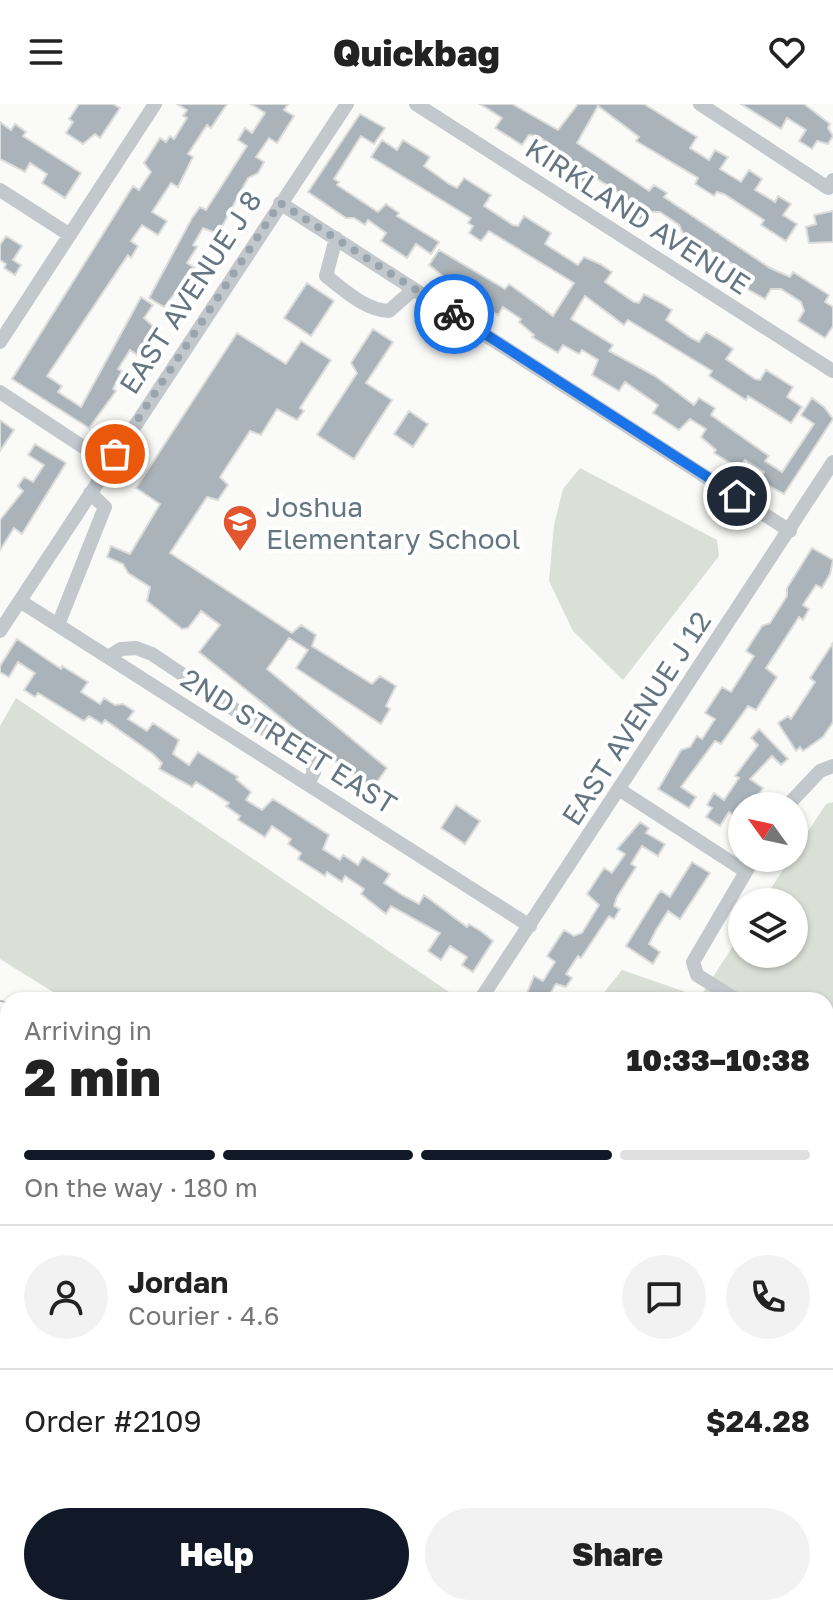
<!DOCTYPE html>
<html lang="en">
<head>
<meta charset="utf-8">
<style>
	body { margin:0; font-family:"Golos Text",sans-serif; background:#f2f2f2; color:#222; height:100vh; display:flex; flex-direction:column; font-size:30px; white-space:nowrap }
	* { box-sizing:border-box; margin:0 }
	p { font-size:26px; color:#767676 }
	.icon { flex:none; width:44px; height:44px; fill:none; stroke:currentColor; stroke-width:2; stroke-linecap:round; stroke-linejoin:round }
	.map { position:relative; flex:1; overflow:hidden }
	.drawer { position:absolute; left:0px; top:888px; width:834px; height:624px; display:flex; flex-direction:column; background:#fff; border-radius:24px 24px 0 0; box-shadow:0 2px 6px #0004 }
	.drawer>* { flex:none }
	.needle { width:52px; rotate:303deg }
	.buttons { position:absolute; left:728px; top:688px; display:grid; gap:16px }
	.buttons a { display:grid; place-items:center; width:80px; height:80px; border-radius:50%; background:#fff; box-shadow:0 2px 6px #0004; font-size:40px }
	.pin { position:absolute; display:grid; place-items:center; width:68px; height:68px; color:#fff; margin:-34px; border:4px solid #fff; border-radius:50%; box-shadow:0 2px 8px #0007 }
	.courier { position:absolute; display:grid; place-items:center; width:80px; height:80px; margin:-40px; border:6px solid #1a73e8; border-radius:50%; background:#fff; color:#222; box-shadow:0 2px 10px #0007 }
	.head em { font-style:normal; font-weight:800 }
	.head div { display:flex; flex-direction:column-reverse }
	.head { display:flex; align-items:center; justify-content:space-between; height:136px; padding:0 24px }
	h1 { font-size:52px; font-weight:800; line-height:60px }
	.bar { display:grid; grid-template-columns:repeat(4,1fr); gap:12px 8px; align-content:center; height:96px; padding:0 24px }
	.bar i { height:10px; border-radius:6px; background:#e0e0e0 }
	.bar .selected { background:#111827 }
	.bar p { grid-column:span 4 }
	.line { display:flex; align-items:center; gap:20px; padding:0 24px; border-top:2px solid #e0e0e0 }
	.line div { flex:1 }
	.round { display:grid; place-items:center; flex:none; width:84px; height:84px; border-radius:42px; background:#f2f2f2 }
	.action { display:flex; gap:16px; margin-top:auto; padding:16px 24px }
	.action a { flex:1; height:92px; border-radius:48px; background:#111827; color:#fff; font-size:32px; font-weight:800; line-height:92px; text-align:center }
	.action a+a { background:#f2f2f2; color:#222 }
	header { display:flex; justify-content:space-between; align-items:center; height:104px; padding:0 24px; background:#fff; font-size:36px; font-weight:800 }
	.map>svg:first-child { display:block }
	.green { fill:#dadfd7 }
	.building { fill:#aab3b9; stroke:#dcdcda; stroke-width:2 }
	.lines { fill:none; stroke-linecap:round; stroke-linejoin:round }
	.major-casing { stroke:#b5babe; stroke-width:22 }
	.minor { stroke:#c3c8cc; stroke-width:14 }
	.major { stroke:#fff; stroke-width:18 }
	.rail-casing { stroke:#a2aab0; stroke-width:7 }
	.rail { stroke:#fff; stroke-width:4; stroke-dasharray:12; stroke-linecap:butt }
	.done { stroke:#99a4ac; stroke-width:8; stroke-dasharray:0 14.4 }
	.route { stroke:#1a73e8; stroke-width:10 }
	.labels { text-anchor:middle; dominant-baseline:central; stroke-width:8; stroke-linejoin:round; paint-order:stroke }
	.street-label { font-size:28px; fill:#657683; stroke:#fff }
	.poi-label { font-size:28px; fill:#657683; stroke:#fff; text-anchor:start }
</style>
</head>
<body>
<header><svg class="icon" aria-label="menu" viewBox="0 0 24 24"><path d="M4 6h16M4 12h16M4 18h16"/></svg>Quickbag<svg class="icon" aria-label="heart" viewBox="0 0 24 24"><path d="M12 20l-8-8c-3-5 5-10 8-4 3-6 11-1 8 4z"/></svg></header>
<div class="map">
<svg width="833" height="1512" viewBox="0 0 833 1512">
	<rect width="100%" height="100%" fill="#fafaf8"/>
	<path class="green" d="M580 364 717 436 719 452 623 576 573 527 549 477 554 421 563 385Z
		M16 594 452 890 449 896H66L0 855V622Z
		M833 698V1376L826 1372V896H598L622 866 700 893 742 828V850H794V798H762L826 700Z"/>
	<path class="building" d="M79 0H113L120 4 100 34 95 30 83 40 66 29 73 18 69 15Z
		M177 0H227L211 24 207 21 188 50 193 53 178 83 171 79 152 108 167 117 158 131 142 121 131 137 138 142 131 154 128 151 47 272 62 282 58 288 81 303 141 193 153 201 144 214 156 225 139 252 130 246 118 265 122 267 113 285 116 287 89 324 12 275 133 82 139 86 151 68 144 59 160 34 166 38 170 32 174 35 187 14 183 12 187 6Z
		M251 0H288L284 6 294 12 277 39 269 34 256 53 264 58 258 69 248 74 218 130 203 124 193 141 197 143 187 159 195 164 179 190 176 188 164 203 149 194 192 114 200 103 206 106 247 42 238 36 245 24 252 29 265 9Z
		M480 0H512L558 26 578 0H644L697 33 690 44 709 56 715 46 728 53 720 65 741 78 749 66 762 75 755 86 775 98 778 92 791 100 783 111 797 120 786 137 761 121 764 116 724 90 717 88 714 92 695 80 698 74 636 37 639 33 598 2 577 39 649 87 654 81 667 89 664 93 770 164 790 173 793 168 829 191 825 198 833 203V222L825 234 798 217 804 207 801 198 781 185H771L765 195 749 186 738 178 744 168 719 151 711 147 704 157 677 139 683 130 679 121 660 108H650L643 118 628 109 616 101 623 91 615 86 589 70 583 80 556 62 562 53 560 48 538 32 529 31 522 41 495 24 502 14Z
		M741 0H804L830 20 828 24 833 32 828 40 817 37 812 45 799 37 806 26 787 14 781 25Z
		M360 10 385 24 374 40 361 32 334 75 339 78 337 81 378 108 386 100 399 109 397 112 439 138 431 150 416 140 407 154 381 137 386 129 368 116 365 121 354 114H346L308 88Z
		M0 18 11 26 15 20 26 28 23 32 81 69 65 94 42 79 47 70 30 59 25 68 0 55Z
		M382 36 397 46 403 36 430 53 424 62 449 80 457 84 464 74 491 91 484 102 513 121 518 122 524 112 551 129 545 140 570 156 578 161 584 153 600 160 612 168 605 178 634 198 639 199 644 190 661 199 672 206 666 216 691 234 699 238 706 228 721 237 733 245 726 255 755 275 760 276 766 266 793 283 787 293 802 303 791 319 748 292 746 296 709 272 712 267 628 216 624 221 585 192 571 215 613 241 609 247 655 272 694 301 699 294 715 304 711 311 769 352 765 357 782 368 814 320 801 311 812 294 824 303 833 315 784 390 758 376 764 368 745 356 740 365 714 349 716 346 701 333 706 325 690 315 679 326 653 309 658 301 625 278 619 287 592 271 598 256 582 246 579 250 563 241 558 249 532 233 534 231 519 218 521 215 503 203 498 211 472 194 477 186 459 174 453 183 442 176 444 173 429 161 439 146 505 185 509 180 553 212 574 179 489 127 481 137 469 129 473 122 468 119 471 114 371 53Z
		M833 107V138L809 139 806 123 816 120 814 111Z
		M6 132 22 142 13 156 21 161 15 171 4 164 6 160 0 156V141Z
		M307 179 334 197 311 232 284 214Z
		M373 225 393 238 366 279 392 296 354 355 317 331 357 269 351 259Z
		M237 229 286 260 301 237 331 256 300 304 304 307 297 316 277 305 261 331 250 327 220 373 228 381 218 396 207 393 170 449 292 529 301 521 316 531 312 542 367 577 372 580 380 572 396 582 386 602 390 605 381 620 296 564 308 546 289 534 267 565 387 664 371 686 199 548 220 521 201 507 188 524 182 525 147 497 150 483 128 469 123 460 107 453 111 442 130 450 160 400 136 384Z
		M409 307 428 320 413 343 394 330Z
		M0 316 14 326 0 347Z
		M35 340 66 359 22 430 14 424 0 446V416L23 387 18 382 24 373 33 378 44 361 28 351Z
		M812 444 833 456 830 470 822 484 816 481 803 501 809 505 803 516 799 513 766 564 777 573 756 606 748 602 721 640 715 637 681 683 696 693 689 704 658 685 660 682 681 646 690 643 697 632 702 635 715 615 705 609 722 583 731 588 754 552 746 547 762 522 770 519 787 492V484Z
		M17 535 61 565 62 562 88 578 81 588 100 600 104 594 115 601 123 600 134 607 128 615 147 627 153 619 179 636 173 650 189 661 198 648 238 673 236 675 251 688 246 696 262 706 273 695 329 731 323 745 340 756 343 751 358 761 363 753 390 770 384 779 402 791 419 800 424 791 467 823 469 820 482 828 493 837 473 868 462 861 467 853 450 842 441 856 428 847 440 829 391 802 386 810 361 790 364 785 345 772 342 778 327 768 325 772 298 755 301 749 288 740 291 735 272 722 265 733 238 716 240 712 226 702 229 699 209 686 196 678 192 683 159 665 162 659 153 650 105 616 102 620 89 612 84 617 38 589 35 593 24 586 35 569 18 558 9 573 0 568V562Z
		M833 539V618L823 633 803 647 800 643 796 647 778 619 788 612 791 615 815 578 810 574Z
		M759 625 788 655 781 661 772 652 750 675 763 684 751 702H742V717L729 708 720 722 706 713 712 704 707 701 714 689 724 696 739 674 735 672 758 641 751 634Z
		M456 701 480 717 465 740 441 724Z
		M640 718 649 724 646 729 665 740 658 752 642 742 631 760 636 763 617 793 614 802 620 805 614 815 609 812 581 854 578 852 566 870 572 874 566 883 556 880 546 896H524L534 872 543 877 555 858 547 852 564 826 574 832 582 829 599 801 587 790 604 764 612 769 625 750 617 745Z
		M692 758 710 769 680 815 668 807 656 826 649 840 660 848 653 860 626 842 658 790 661 787 670 793Z"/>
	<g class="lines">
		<defs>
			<path id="major" d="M0 907 8 912
				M826 1418 833 1422
				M826 1443 833 1447"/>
		</defs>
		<use href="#major" class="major-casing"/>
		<path class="minor" d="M416 0 833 267
			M700 0 828 84 833 76
			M0 86 70 131
			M280 99 790 427
			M336 134 326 172C344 186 365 206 389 207L414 185
			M0 238 155 0
			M0 288 109 360
			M20 497 530 822
			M58 521 105 403 90 389
			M0 527 347 0
			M108 553 121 545 136 544 152 550 311 657 314 668 308 680
			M620 686 745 767
			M787 702 820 667 833 662
			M480 896 833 358
			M737 896 697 871 693 858 754 754
			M826 952 833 956
			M0 1008 8 994
			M0 1258 8 1247
			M0 1311 8 1316
			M155 1512 159 1504
			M599 1512 605 1504
			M673 1512 678 1504
			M718 1512 723 1504"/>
		<use href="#major" class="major"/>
		<defs>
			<path id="rail" d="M251 1504 255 1512"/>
		</defs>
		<use href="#rail" class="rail-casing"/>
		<use href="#rail" class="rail"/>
	</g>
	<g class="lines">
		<path class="done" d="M115 350 280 99 454 210"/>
		<path class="route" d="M454 210 737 392"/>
	</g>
	<defs>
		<symbol id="school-pin" viewBox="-11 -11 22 30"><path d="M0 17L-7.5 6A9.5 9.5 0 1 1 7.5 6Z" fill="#e4572e" stroke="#fff"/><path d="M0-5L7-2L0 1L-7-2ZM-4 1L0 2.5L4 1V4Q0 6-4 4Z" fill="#fff"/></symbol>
	</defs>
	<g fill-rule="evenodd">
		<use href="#school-pin" x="220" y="398" width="40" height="54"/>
	</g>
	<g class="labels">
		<g class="street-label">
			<text transform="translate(638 112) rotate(33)">KIRKLAND AVENUE</text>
			<text transform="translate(190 188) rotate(-57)">EAST AVENUE J 8</text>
			<text transform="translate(636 614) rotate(-57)">EAST AVENUE J 12</text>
			<text transform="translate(289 637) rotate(32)">2ND STREET EAST</text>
		</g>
		<g class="poi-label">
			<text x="266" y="402">Joshua<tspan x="266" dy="32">Elementary School</tspan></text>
		</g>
	</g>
</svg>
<div class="buttons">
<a><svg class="needle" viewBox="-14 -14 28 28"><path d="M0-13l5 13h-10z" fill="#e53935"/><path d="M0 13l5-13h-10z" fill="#767676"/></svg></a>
<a><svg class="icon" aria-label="layers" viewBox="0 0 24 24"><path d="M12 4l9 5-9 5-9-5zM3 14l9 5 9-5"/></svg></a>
</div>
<div class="pin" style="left:115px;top:350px;background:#ea580c"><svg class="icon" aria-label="bag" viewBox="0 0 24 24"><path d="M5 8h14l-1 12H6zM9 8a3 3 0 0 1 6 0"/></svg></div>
<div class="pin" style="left:737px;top:392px;background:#1f2937"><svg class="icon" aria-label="home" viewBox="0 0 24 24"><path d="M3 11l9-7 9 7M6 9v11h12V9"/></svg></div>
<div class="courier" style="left:454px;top:210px"><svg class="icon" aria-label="bike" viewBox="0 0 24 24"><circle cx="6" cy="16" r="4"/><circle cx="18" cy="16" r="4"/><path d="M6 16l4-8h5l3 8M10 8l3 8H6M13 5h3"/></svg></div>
<section class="drawer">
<div class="head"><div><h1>2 min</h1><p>Arriving in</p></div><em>10:33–10:38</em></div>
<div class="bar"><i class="selected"></i><i class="selected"></i><i class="selected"></i><i></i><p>On the way · 180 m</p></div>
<div class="line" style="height:144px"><a class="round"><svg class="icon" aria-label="person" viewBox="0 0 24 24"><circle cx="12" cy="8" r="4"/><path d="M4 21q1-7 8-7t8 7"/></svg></a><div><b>Jordan</b><p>Courier · 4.6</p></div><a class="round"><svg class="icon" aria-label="chat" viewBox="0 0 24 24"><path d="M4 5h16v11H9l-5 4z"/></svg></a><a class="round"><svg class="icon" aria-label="phone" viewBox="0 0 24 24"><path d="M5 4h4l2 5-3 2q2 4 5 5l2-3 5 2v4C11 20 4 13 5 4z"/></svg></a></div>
<div class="line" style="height:104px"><div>Order #2109</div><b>$24.28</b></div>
<div class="action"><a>Help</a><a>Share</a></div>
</section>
</div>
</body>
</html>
